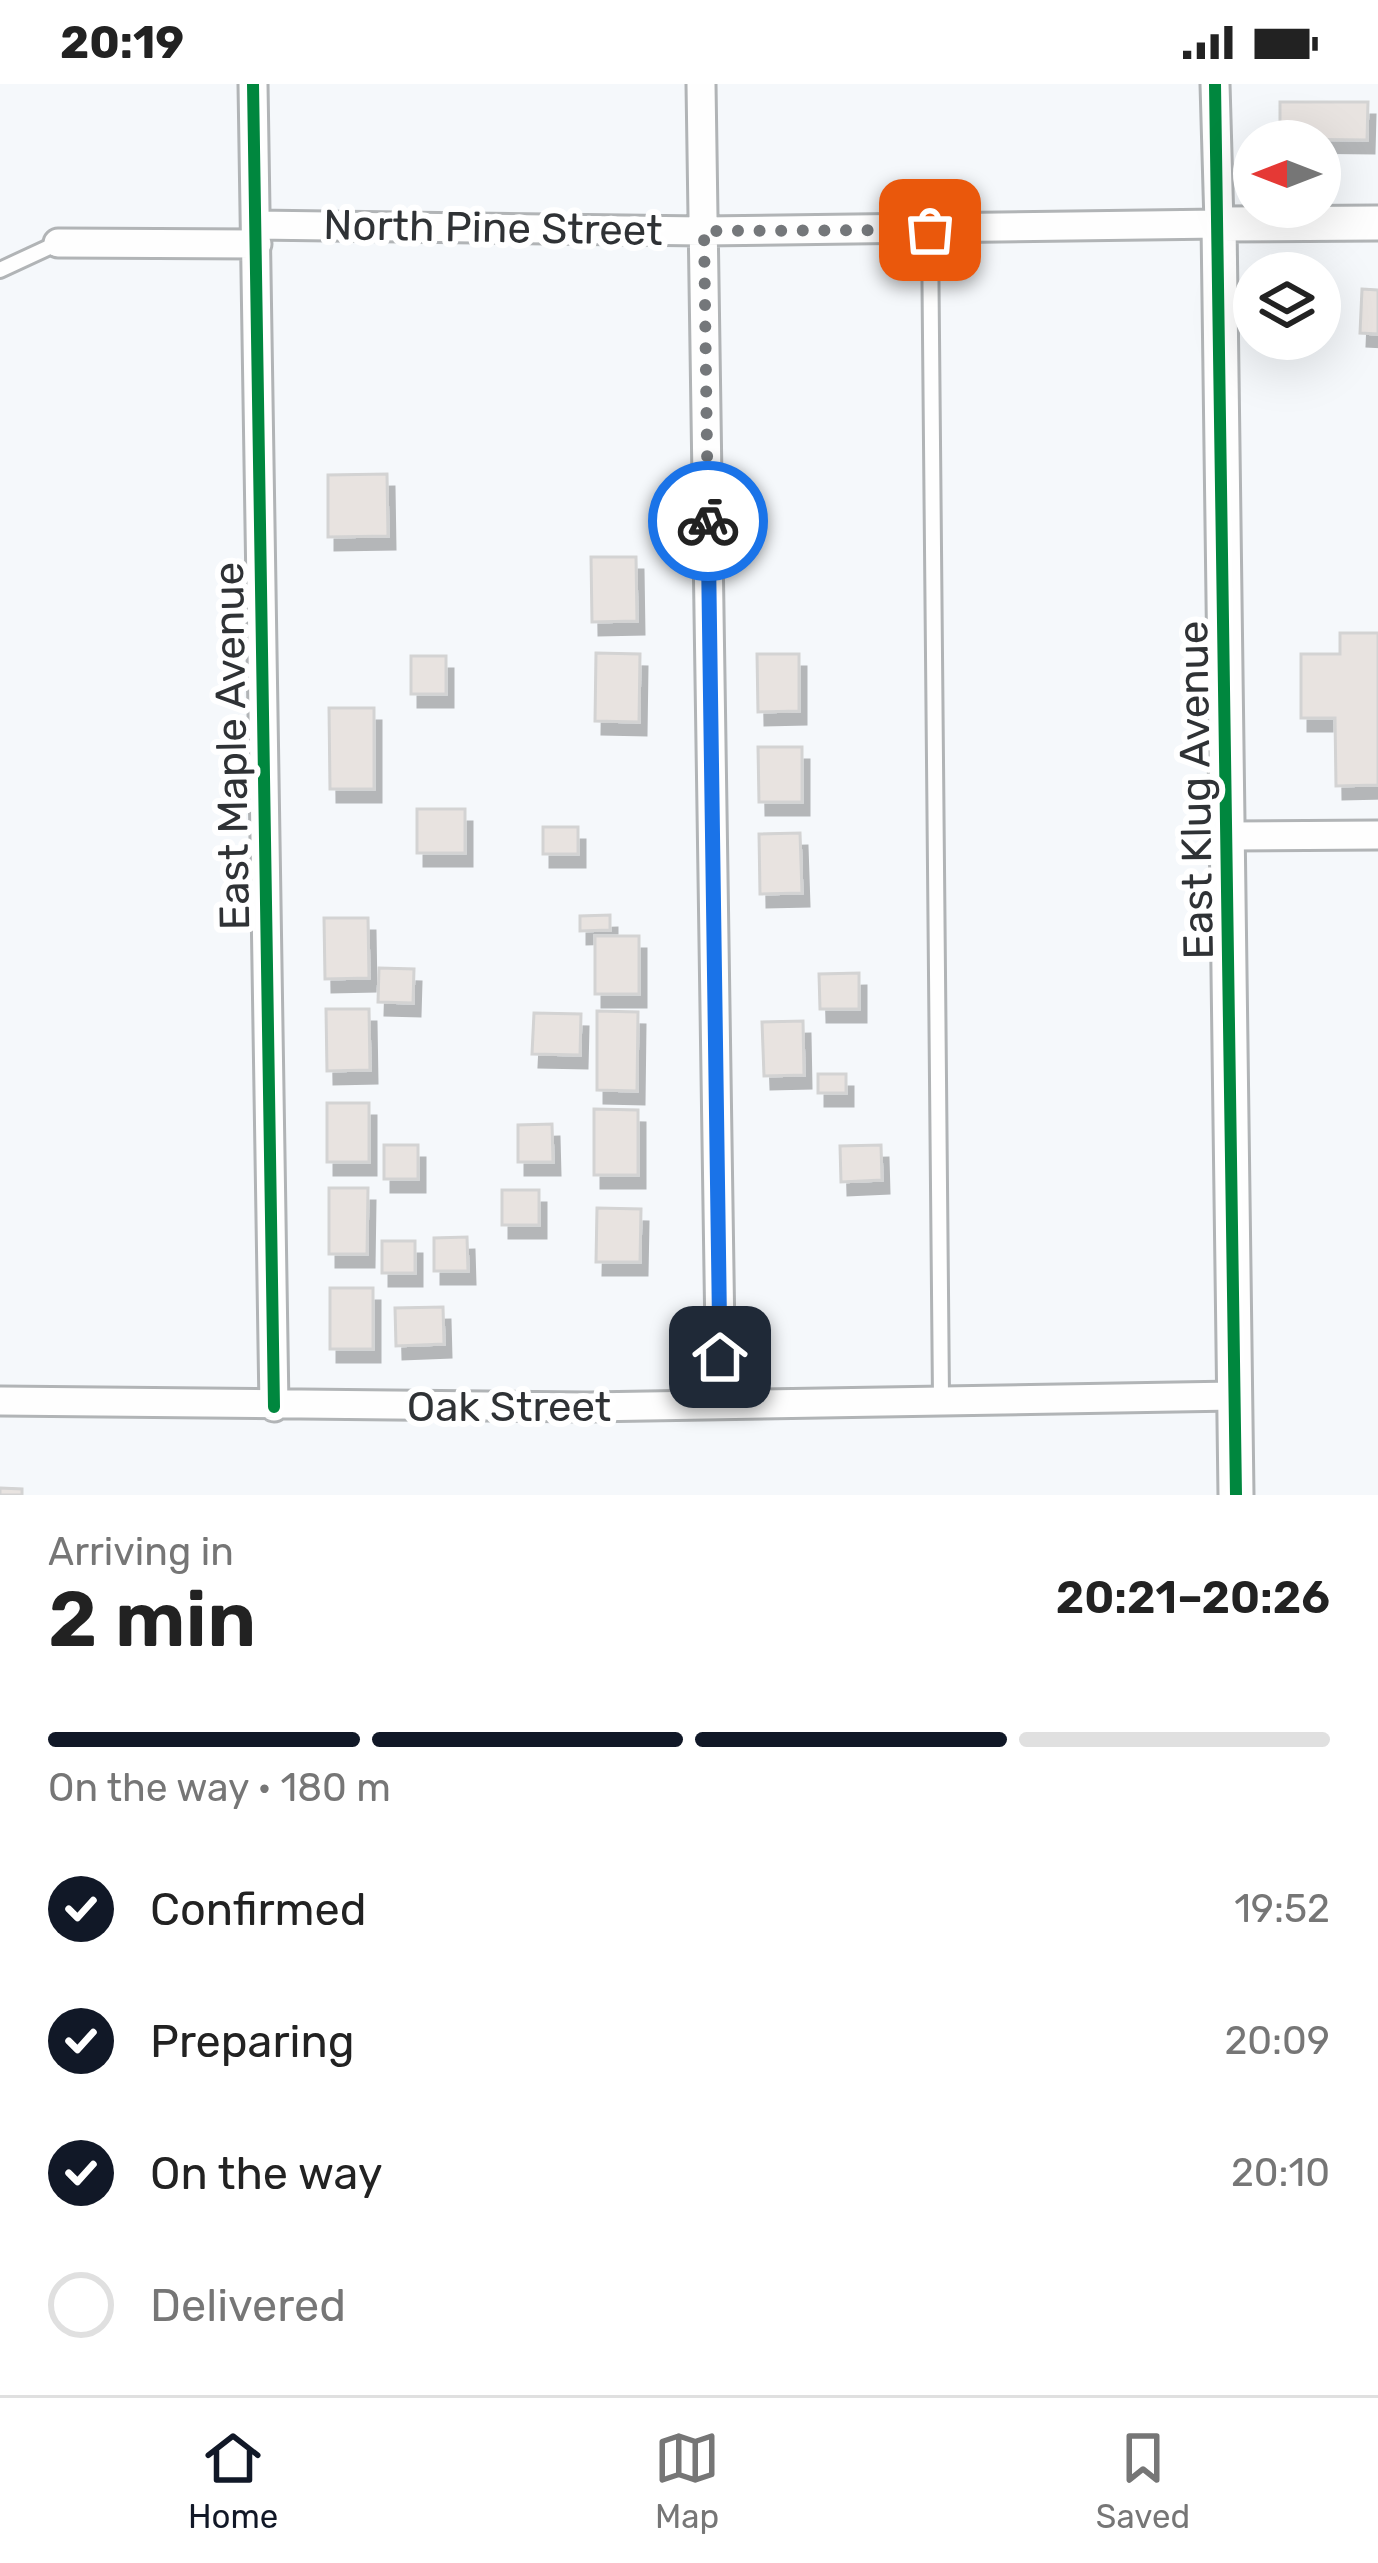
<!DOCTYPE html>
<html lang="en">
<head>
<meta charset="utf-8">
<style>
	body { margin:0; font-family:Rubik,sans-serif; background:#f2f2f2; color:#222; height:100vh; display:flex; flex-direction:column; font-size:45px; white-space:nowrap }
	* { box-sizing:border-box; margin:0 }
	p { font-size:39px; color:#767676 }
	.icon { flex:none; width:66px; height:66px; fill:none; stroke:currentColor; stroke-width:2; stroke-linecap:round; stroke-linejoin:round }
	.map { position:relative; height:1411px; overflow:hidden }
	.details { display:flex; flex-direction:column; background:#fff; flex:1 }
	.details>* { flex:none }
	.needle { width:78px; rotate:270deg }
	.fabs { position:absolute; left:1233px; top:36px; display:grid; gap:24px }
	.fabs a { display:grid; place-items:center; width:108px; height:108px; border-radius:50%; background:#fff; box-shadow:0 12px 48px #0002; font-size:60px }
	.pin { position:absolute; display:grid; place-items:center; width:102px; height:102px; color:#fff; margin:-51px; border-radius:24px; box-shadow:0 6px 18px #0006 }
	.courier { position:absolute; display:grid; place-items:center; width:120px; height:120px; margin:-60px; border:9px solid #1a73e8; border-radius:50%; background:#fff; color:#222; box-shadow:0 3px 15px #0007 }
	.summary em { font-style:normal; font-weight:600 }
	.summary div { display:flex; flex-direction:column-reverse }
	.summary { display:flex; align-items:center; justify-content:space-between; height:204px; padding:0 48px }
	h1 { font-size:78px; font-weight:600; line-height:90px }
	.bar { display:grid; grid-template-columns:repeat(4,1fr); gap:18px 12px; align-content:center; height:144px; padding:0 48px }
	.bar i { height:15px; border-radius:9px; background:#e0e0e0 }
	.bar .selected { background:#111827 }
	.bar p { grid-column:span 4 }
	ol { padding:0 48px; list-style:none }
	li { display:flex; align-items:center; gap:36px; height:132px }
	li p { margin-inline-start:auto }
	li .icon { padding:12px; border-radius:50%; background:#111827; color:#fff; stroke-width:4 }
	li:last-child { color:#767676 }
	li i { width:66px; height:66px; border:6px solid #e0e0e0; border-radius:50% }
	.status { display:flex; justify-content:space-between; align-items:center; height:84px; padding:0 60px; background:#fff; direction:ltr }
	.status svg { height:33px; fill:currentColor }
	.menu { display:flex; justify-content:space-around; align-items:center; height:168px; border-top:3px solid #e0e0e0; background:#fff; font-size:33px; color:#767676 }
	.menu a { display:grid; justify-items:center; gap:6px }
	.menu .selected { color:#111827 }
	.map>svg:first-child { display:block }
	.building { fill:#e8e3e0; stroke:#d3d3d3; stroke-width:3; filter:url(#shadow) }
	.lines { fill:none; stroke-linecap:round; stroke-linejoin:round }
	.service-casing { stroke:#b1b4b6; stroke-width:20 }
	.minor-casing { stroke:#b1b4b6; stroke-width:33 }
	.tertiary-casing { stroke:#b1b4b6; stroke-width:39 }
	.service { stroke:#fefefe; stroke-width:14 }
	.minor { stroke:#fefefe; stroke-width:27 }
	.tertiary { stroke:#fefefe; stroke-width:33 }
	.cycleway-casing { stroke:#fff; stroke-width:20 }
	.cycleway { stroke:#00873e; stroke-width:12 }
	.done { stroke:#74777a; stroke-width:12; stroke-dasharray:0 21.6 }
	.route { stroke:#1a73e8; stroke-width:15 }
	.labels { text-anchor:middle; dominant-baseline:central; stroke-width:12; stroke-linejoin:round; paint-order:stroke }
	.street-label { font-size:42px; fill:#2f3235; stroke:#fff }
</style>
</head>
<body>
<div class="status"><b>20:19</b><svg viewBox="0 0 49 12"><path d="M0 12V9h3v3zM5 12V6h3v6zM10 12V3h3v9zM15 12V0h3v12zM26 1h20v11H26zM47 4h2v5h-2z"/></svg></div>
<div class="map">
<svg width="1378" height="1411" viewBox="0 0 1378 1411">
	<defs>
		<filter id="shadow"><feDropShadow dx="7" dy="13" stdDeviation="0" flood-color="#0004"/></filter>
	</defs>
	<rect width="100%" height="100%" fill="#f5f8fb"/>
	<path class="building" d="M1280 18H1368L1367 56 1280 55Z
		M1362 205 1378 206V250L1360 249Z
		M387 390 388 452 328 453V391Z
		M591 473H636L637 537 592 538Z
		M1340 549H1378V701L1336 702 1335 634H1301V570H1340Z
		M596 569 640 570 639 638 595 637Z
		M757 570H799V627L758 628Z
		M411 572H446V610H411Z
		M329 624H374V705H330Z
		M758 663H802V718H759Z
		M417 725H465V769H417Z
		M543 743H578V770H543Z
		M800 749 802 809 760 810 759 750Z
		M610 831V846L580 847V832Z
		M324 834H368L369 894 325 895Z
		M595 852H639V910H595Z
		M379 884 414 885 413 919 378 918Z
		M859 889V925H820L819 890Z
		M326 925H369L370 986 327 987Z
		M597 927 638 928 637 1007 597 1006Z
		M534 929 581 930 580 971 532 970Z
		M803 937 804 991 764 992 762 938Z
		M818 990H846V1009H818Z
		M327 1019H369V1078H327Z
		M594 1025 638 1026V1091H594Z
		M552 1040 553 1078H518V1041Z
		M384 1061H418V1095H384Z
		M881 1061 882 1096 841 1098 840 1062Z
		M329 1104H368L367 1170H329Z
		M502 1106H539V1141H502Z
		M597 1124 641 1125 640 1178H596Z
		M467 1153 468 1187H434V1154Z
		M382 1157H415V1189H382Z
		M330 1204H373V1265H330Z
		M443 1223 444 1260 396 1262 395 1224Z
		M0 1404 22 1405V1411H0Z"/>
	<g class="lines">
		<defs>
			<path id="service" d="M930 146 941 1314
				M0 186 58 159"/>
			<path id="minor" d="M253 0 274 1323
				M701 0 721 1320
				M257 141 703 147 1219 140 1215 0
				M58 159 257 160
				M1231 752 1378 751
				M0 1317 589 1323 1234 1312"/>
			<path id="tertiary" d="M1236 1411 1219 140 1378 139"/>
		</defs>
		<use href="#service" class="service-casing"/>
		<use href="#minor" class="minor-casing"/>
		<use href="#tertiary" class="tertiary-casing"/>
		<use href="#service" class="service"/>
		<use href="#minor" class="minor"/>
		<use href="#tertiary" class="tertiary"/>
		<defs>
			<path id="cycleway" d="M253 0 274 1323
				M1215 0 1236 1411"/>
		</defs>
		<use href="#cycleway" class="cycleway-casing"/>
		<use href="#cycleway" class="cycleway"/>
	</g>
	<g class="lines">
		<path class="done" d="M708 437 704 147 930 146"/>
		<path class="route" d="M708 437 720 1273"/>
	</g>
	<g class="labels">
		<g class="street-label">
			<text transform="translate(493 144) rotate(1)">North Pine Street</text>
			<text transform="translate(232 662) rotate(-91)">East Maple Avenue</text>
			<text transform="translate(1196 706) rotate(-91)">East Klug Avenue</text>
			<text x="509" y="1323">Oak Street</text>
		</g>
	</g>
</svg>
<div class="fabs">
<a><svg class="needle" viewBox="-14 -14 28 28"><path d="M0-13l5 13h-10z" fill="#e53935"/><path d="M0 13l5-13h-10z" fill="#767676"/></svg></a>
<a><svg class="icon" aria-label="layers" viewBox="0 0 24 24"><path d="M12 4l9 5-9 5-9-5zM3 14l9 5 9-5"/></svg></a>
</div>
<div class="pin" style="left:930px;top:146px;background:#ea580c"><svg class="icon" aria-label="bag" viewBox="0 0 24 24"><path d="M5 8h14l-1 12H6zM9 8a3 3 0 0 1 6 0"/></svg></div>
<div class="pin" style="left:720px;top:1273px;background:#1f2937"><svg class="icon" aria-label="home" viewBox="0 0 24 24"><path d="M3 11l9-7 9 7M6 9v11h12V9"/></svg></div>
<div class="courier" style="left:708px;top:437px"><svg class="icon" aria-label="bike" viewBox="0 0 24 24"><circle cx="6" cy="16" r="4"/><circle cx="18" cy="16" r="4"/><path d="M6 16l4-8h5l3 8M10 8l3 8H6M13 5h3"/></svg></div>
</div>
<section class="details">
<div class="summary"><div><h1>2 min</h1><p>Arriving in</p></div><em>20:21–20:26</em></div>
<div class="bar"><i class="selected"></i><i class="selected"></i><i class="selected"></i><i></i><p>On the way · 180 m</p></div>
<ol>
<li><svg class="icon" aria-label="check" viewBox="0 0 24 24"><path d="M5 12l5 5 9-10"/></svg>Confirmed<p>19:52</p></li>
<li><svg class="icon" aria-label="check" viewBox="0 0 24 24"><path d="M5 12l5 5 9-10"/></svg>Preparing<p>20:09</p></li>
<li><svg class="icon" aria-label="check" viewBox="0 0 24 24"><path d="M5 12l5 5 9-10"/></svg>On the way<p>20:10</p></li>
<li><i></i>Delivered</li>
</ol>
</section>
<nav class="menu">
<a class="selected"><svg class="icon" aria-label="home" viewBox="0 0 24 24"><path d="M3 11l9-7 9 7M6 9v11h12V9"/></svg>Home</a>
<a><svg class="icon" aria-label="map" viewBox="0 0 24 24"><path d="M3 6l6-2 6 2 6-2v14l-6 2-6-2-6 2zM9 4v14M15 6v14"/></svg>Map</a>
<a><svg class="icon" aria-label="saved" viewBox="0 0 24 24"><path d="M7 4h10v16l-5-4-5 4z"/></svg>Saved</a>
</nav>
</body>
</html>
